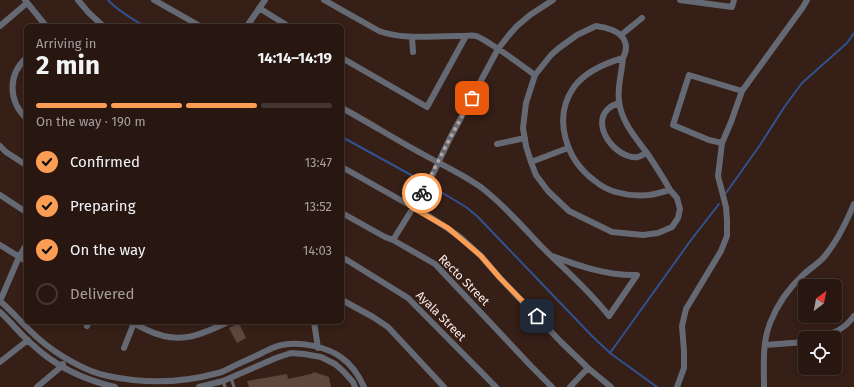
<!DOCTYPE html>
<html lang="en">
<head>
<meta charset="utf-8">
<style>
	body { margin:0; font-family:"Fira Sans",sans-serif; background:#34241f; color:#f1f3f6; height:100vh; display:flex; flex-direction:column; font-size:15px; white-space:nowrap }
	* { box-sizing:border-box; margin:0 }
	p { font-size:13px; color:#a59f9f }
	.icon { flex:none; width:22px; height:22px; fill:none; stroke:currentColor; stroke-width:2; stroke-linecap:round; stroke-linejoin:round }
	.map { position:relative; flex:1; overflow:hidden }
	.side { position:absolute; left:24px; top:24px; width:320px; height:300px; display:flex; flex-direction:column; background:#281711; border-radius:6px; box-shadow:0 2px 6px #0003,0 0 0 1px #443631 }
	.side>* { flex:none }
	.needle { width:26px; rotate:32deg }
	.tools { position:absolute; left:798px; top:279px; display:grid; gap:8px }
	.tools a { display:grid; place-items:center; width:44px; height:44px; border-radius:6px; background:#281711; box-shadow:0 2px 6px #0003,0 0 0 1px #443631; font-size:20px }
	.pin { position:absolute; display:grid; place-items:center; width:34px; height:34px; color:#fff; margin:-17px; border-radius:8px; box-shadow:0 2px 6px #0006 }
	.courier { position:absolute; display:grid; place-items:center; width:40px; height:40px; margin:-20px; border:3px solid #fc9d54; border-radius:50%; background:#fff; color:#222; box-shadow:0 1px 5px #0007 }
	.head em { font-style:normal; font-weight:700 }
	.head div { display:flex; flex-direction:column-reverse }
	.head { display:flex; align-items:center; justify-content:space-between; height:68px; padding:0 12px }
	h1 { font-size:26px; font-weight:700; line-height:30px }
	.bar { display:grid; grid-template-columns:repeat(4,1fr); gap:6px 4px; align-content:center; height:48px; padding:0 12px }
	.bar i { height:5px; border-radius:3px; background:#443631 }
	.bar .selected { background:#fc9d54 }
	.bar p { grid-column:span 4 }
	ol { padding:0 12px; list-style:none }
	li { display:flex; align-items:center; gap:12px; height:44px }
	li p { margin-inline-start:auto }
	li .icon { padding:4px; border-radius:50%; background:#fc9d54; color:#111; stroke-width:4 }
	li:last-child { color:#a59f9f }
	li i { width:22px; height:22px; border:2px solid #443631; border-radius:50% }
	.map>svg:first-child { display:block }
	.lines { fill:none; stroke-linecap:round; stroke-linejoin:round }
	.stream { stroke:#315291; stroke-width:2 }
	.building { fill:#5e463d }
	.service { stroke:#656973; stroke-width:3 }
	.minor { stroke:#656973; stroke-width:6 }
	.done { stroke:#b5a49d; stroke-width:4; stroke-dasharray:0 7.2 }
	.route { stroke:#fc9d54; stroke-width:5 }
	.labels { text-anchor:middle; dominant-baseline:central; stroke-width:3; stroke-linejoin:round; paint-order:stroke }
	.street-label { font-size:12px; fill:#faebe5; stroke:#351f17 }
</style>
</head>
<body>
<div class="map">
<svg width="854" height="387" viewBox="0 0 854 387">
	<rect width="100%" height="100%" fill="#351f17"/>
	<g class="lines">
		<path class="stream" d="M108 0C118 11 131 18 144 26
			M342 137 422 181
			M431 186 466 207 477 216 592 336 610 353 657 387
			M726 193 760 145 785 106 802 83 847 43 854 33
			M610 353 691 240 719 204"/>
	</g>
	<path class="building" d="M239 323 246 338 237 343 229 328Z
		M314 372 329 377 331 387H249L247 381 287 374 288 379 311 374Z"/>
	<g class="lines">
		<path class="service" d="M231 378 234 387
			M223 381 225 387"/>
		<path class="minor" d="M25 0 46 26
			M78 0 88 12 103 26
			M154 0 200 26
			M324 0 379 31C406 41 436 35 464 36 468 36 472 35 476 36 482 38 487 42 492 45 507 54 521 65 535 75
			M680 0 732 7 734 0
			M259 8 288 26
			M0 26 27 3
			M247 26 265 0
			M596 26C605 27 622 31 625 42 627 47 625 54 623 58 606 63 585 72 574 87 552 118 566 160 595 181 601 186 608 190 616 192 626 195 639 196 649 195 656 194 663 192 670 190L677 198 680 209 678 218 672 227 658 233 643 235 612 232 569 211 548 191 536 175 531 162 526 146 523 128 526 103 535 75 551 55 559 48 577 35Z
			M621 35 642 18
			M412 37 413 52
			M26 58C8 75 8 100 26 118
			M342 58 427 107 466 36
			M623 58C622 72 617 87 619 101 621 121 635 137 647 153 655 165 663 177 670 190
			M619 103C615 104 611 106 608 109 590 126 617 160 638 157 641 156 644 154 646 153
			M342 108C368 122 393 138 419 152 440 164 463 174 482 188 504 205 522 226 541 246 564 269 589 290 609 316L637 275C607 276 580 266 552 256
			M722 143 709 140 673 125 689 75 742 91
			M497 144 525 138
			M0 146 6 152 26 165
			M531 162 568 148
			M342 167 427 215 447 228 460 237 481 256 500 278 561 342 588 368 611 387
			M0 195 26 212
			M342 213 385 237 393 240 435 264 531 366 552 387
			M393 240 421 195 432 176 449 140 498 49 509 35 517 26 530 15 553 0
			M0 245 26 261
			M342 257 408 298 496 387
			M342 300 373 317 388 327 444 387
			M0 301C14 313 25 327 39 339 56 354 86 372 108 376 145 384 182 383 218 373 223 372 228 369 232 367 242 362 252 358 262 353 268 350 275 346 282 345 300 341 328 347 342 358 352 365 359 376 364 387
			M0 301 19 257 26 245
			M0 312C12 323 21 335 33 345 55 366 85 380 115 387
			M133 322C137 325 142 328 147 330 178 345 199 336 228 322
			M314 322 318 348
			M87 326 89 322
			M819 338C834 333 845 329 854 316
			M765 345 805 342
			M124 348 134 323
			M0 362 28 340
			M37 387 62 366 63 364
			M199 387 223 381 276 358 291 353 304 354 321 357 335 364 343 371 353 382 355 387
			M570 387 588 368
			M677 387 684 368V351L682 326 686 309 721 251 727 236V220L726 207 718 176 722 143 731 122 742 91 803 7 807 0
			M764 387C764 366 762 343 770 323 777 305 789 288 803 275 809 269 818 264 824 257 837 242 846 223 854 204"/>
	</g>
	<g class="lines">
		<path class="done" d="M422 193 449 140 472 98"/>
		<path class="route" d="M422 193 413 208 448 228 481 256 500 278 537 316"/>
	</g>
	<g class="labels">
		<g class="street-label">
			<text transform="translate(464 280) rotate(45)">Recto Street</text>
			<text transform="translate(441 316) rotate(45)">Ayala Street</text>
		</g>
	</g>
</svg>
<div class="tools">
<a><svg class="needle" viewBox="-14 -14 28 28"><path d="M0-13l5 13h-10z" fill="#e53935"/><path d="M0 13l5-13h-10z" fill="#a59f9f"/></svg></a>
<a><svg class="icon" aria-label="locate" viewBox="0 0 24 24"><circle cx="12" cy="12" r="6"/><path d="M12 2v4M12 18v4M2 12h4M18 12h4"/></svg></a>
</div>
<div class="pin" style="left:472px;top:98px;background:#ea580c"><svg class="icon" aria-label="bag" viewBox="0 0 24 24"><path d="M5 8h14l-1 12H6zM9 8a3 3 0 0 1 6 0"/></svg></div>
<div class="pin" style="left:537px;top:316px;background:#1f2937"><svg class="icon" aria-label="home" viewBox="0 0 24 24"><path d="M3 11l9-7 9 7M6 9v11h12V9"/></svg></div>
<div class="courier" style="left:422px;top:193px"><svg class="icon" aria-label="bike" viewBox="0 0 24 24"><circle cx="6" cy="16" r="4"/><circle cx="18" cy="16" r="4"/><path d="M6 16l4-8h5l3 8M10 8l3 8H6M13 5h3"/></svg></div>
<section class="side">
<div class="head"><div><h1>2 min</h1><p>Arriving in</p></div><em>14:14–14:19</em></div>
<div class="bar"><i class="selected"></i><i class="selected"></i><i class="selected"></i><i></i><p>On the way · 190 m</p></div>
<ol>
<li><svg class="icon" aria-label="check" viewBox="0 0 24 24"><path d="M5 12l5 5 9-10"/></svg>Confirmed<p>13:47</p></li>
<li><svg class="icon" aria-label="check" viewBox="0 0 24 24"><path d="M5 12l5 5 9-10"/></svg>Preparing<p>13:52</p></li>
<li><svg class="icon" aria-label="check" viewBox="0 0 24 24"><path d="M5 12l5 5 9-10"/></svg>On the way<p>14:03</p></li>
<li><i></i>Delivered</li>
</ol>
</section>
</div>
</body>
</html>
